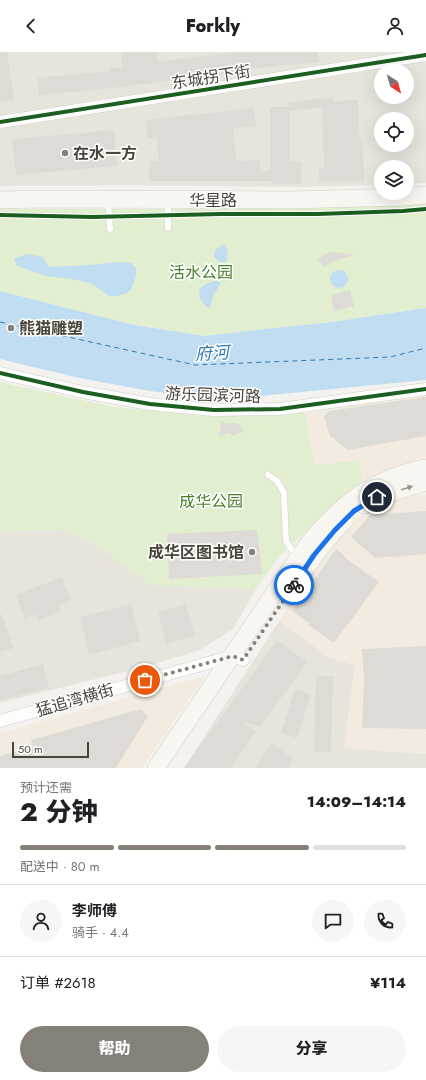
<!DOCTYPE html>
<html lang="zh">
<head>
<meta charset="utf-8">
<style>
	body { margin:0; font-family:Jost,"Noto Sans SC",sans-serif; background:#f6f6f6; color:#202124; height:100vh; display:flex; flex-direction:column; font-size:15px; white-space:nowrap }
	* { box-sizing:border-box; margin:0 }
	p { font-size:13px; color:#757577 }
	.icon { flex:none; width:22px; height:22px; fill:none; stroke:currentColor; stroke-width:2; stroke-linecap:round; stroke-linejoin:round }
	.map { position:relative; height:716px; overflow:hidden }
	.side { display:flex; flex-direction:column; background:#fff; flex:1 }
	.side>* { flex:none }
	.needle { width:26px; rotate:143deg }
	.controls { position:absolute; left:374px; top:12px; display:grid; gap:8px }
	.controls a { display:grid; place-items:center; width:40px; height:40px; border-radius:50%; background:#fff; box-shadow:0 4px 16px #0002; font-size:20px }
	.scale { position:absolute; left:12px; bottom:10px; width:77px; box-sizing:border-box; padding-left:4px; border:2px solid #4b4439; border-top:0; font-size:11px; line-height:14px; white-space:nowrap; color:#4b4439; -webkit-text-stroke:3px #fff; paint-order:stroke }
	.pin { position:absolute; display:grid; place-items:center; width:34px; height:34px; color:#fff; margin:-17px; border:2px solid #fff; border-radius:50%; box-shadow:0 1px 4px #0007 }
	.courier { position:absolute; display:grid; place-items:center; width:40px; height:40px; margin:-20px; border:3px solid #1a73e8; border-radius:50%; background:#fff; color:#222; box-shadow:0 1px 5px #0007 }
	.overview em { font-style:normal; font-weight:800 }
	.overview div { display:flex; flex-direction:column-reverse }
	.overview { display:flex; align-items:center; justify-content:space-between; height:68px; padding:0 20px }
	h1 { font-size:26px; font-weight:800; line-height:30px }
	.bar { display:grid; grid-template-columns:repeat(4,1fr); gap:6px 4px; align-content:center; height:48px; padding:0 20px }
	.bar i { height:5px; border-radius:3px; background:#e0e0e0 }
	.bar .selected { background:#868178 }
	.bar p { grid-column:span 4 }
	.line { display:flex; align-items:center; gap:10px; padding:0 20px; border-top:1px solid #e0e0e0 }
	.line div { flex:1 }
	.round { display:grid; place-items:center; flex:none; width:42px; height:42px; border-radius:21px; background:#f6f6f6 }
	.action { display:flex; gap:8px; margin-top:auto; padding:8px 20px }
	.action a { flex:1; height:46px; border-radius:24px; background:#868178; color:#fff; font-size:16px; font-weight:800; line-height:46px; text-align:center }
	.action a+a { background:#f6f6f6; color:#202124 }
	header { display:flex; justify-content:space-between; align-items:center; height:52px; padding:0 20px; background:#fff; font-size:18px; font-weight:800 }
	.map>svg:first-child { display:block }
	.residential { fill:#e7e4dc; fill-rule:evenodd }
	.commercial { fill:#f3ebdf }
	.green { fill:#e1eecf }
	.water { fill:#c0ddf1 }
	.lines { fill:none; stroke-linecap:round; stroke-linejoin:round }
	.ferry { stroke:#2e7ab2; stroke-width:1; stroke-dasharray:5 4; stroke-linecap:butt }
	.building { fill:#dedbd6 }
	.lane-casing { stroke:#d2d0cb; stroke-width:7 }
	.street-casing { stroke:#d2d0cb; stroke-width:13 }
	.secondary-casing { stroke:#d3cfc5; stroke-width:18 }
	.lane { stroke:#fdfdfc; stroke-width:6 }
	.street { stroke:#fdfdfc; stroke-width:12 }
	.secondary { stroke:#f7f6f1; stroke-width:17 }
	.cycleway-casing { stroke:#fff; stroke-width:6 }
	.cycleway { stroke:#1b5e20; stroke-width:4 }
	.oneway { fill:#98948c }
	.done { stroke:#868178; stroke-width:4; stroke-dasharray:0 7.2 }
	.route { stroke:#1a73e8; stroke-width:5 }
	.poi-dot { fill:#868178; stroke:#fff; stroke-width:1.5 }
	.labels { text-anchor:middle; dominant-baseline:central; stroke-width:3; stroke-linejoin:round; paint-order:stroke }
	.street-label { font-size:16px; fill:#4b4439; stroke:#fff }
	.poi-label { font-size:16px; font-weight:bold; fill:#4b4439; stroke:#fff; text-anchor:start }
	.park-label { font-size:16px; fill:#4a7f2a; stroke:#fff }
	.water-label { font-size:17px; font-style:italic; fill:#2e7ab2; stroke:#fff }
</style>
</head>
<body>
<header><svg class="icon" aria-label="back" viewBox="0 0 24 24"><path d="M15 5l-7 7 7 7"/></svg>Forkly<svg class="icon" aria-label="person" viewBox="0 0 24 24"><circle cx="12" cy="8" r="4"/><path d="M4 21q1-7 8-7t8 7"/></svg></header>
<div class="map">
<svg width="426" height="716" viewBox="0 0 426 716">
	<rect width="100%" height="100%" fill="#f4f2ee"/>
	<path class="residential" d="M0 0H426V131L407 132V115H381V133L304 135 126 133 0 134ZM381 19H407V45H381ZM381 67H407V93H381Z
		M66 478 93 491 152 533 256 537 233 577 200 598 147 614 0 651V479Z
		M279 569 330 606 355 613 344 696 426 702V716H184Z"/>
	<path class="commercial" d="M426 340V406H420L390 417 362 434 359 408 314 413 305 361Z
		M426 443V702L344 696 355 613 330 606 279 569 337 486 361 462 389 446Z
		M205 624 142 716H0V681Z"/>
	<path class="green" d="M426 152V256L325 271 264 277 205 284 134 273 0 239V157H213Z
		M0 330 114 355 193 363H245L305 361 314 413 360 408 362 434 315 471 278 506 256 537 152 533 93 491 66 478 0 479Z"/>
	<path class="water" d="M224 192C229 198 228 203 226 210 220 212 217 209 214 204L215 198Z
		M27 202 43 205 49 215 90 213 120 210 131 211 136 216V223L131 238 125 242 117 244H109L91 231 71 227 46 224 17 214 14 207Z
		M330 227a9 9 0 1 1 18 0a9 9 0 1 1-18 0Z
		M215 229H219L220 232 213 244 210 256 207 255C194 243 198 232 215 229Z
		M0 239 134 273 205 284 264 277 325 271 426 256V328L260 344 202 345 149 339 75 325 0 307Z"/>
	<g class="lines">
		<path class="ferry" d="M0 270 195 313 390 305 426 296"/>
	</g>
	<path class="building" d="M0 0H7L14 48 0 50Z
		M121 0H157L158 10 240 0H318L319 10 240 18V20L104 37 39 43 37 26 110 19V16L122 15Z
		M333 45V49L358 48 360 89H363L364 129 319 130V117L324 116 322 55 290 59V109H301V132H272V129H149V109H159L156 85 148 86 146 68 254 56 256 74 233 76 237 109 259 108 261 119 270 118V55H288L287 51Z
		M114 78 117 114 16 123 12 87Z
		M329 200H336L354 203 333 209 324 215 318 208 322 204Z
		M350 238 354 254 334 259 331 243Z
		M426 345V384L348 398 330 384 324 364 329 359Z
		M221 369 228 372 233 371H236L242 375 243 380 236 382 235 384 227 381 219 385 221 375Z
		M426 459V502L375 506 351 485 370 463Z
		M257 478 262 522 169 527 167 482Z
		M336 497 345 504 344 505 379 530 334 591 308 573 309 571 292 559Z
		M62 525 71 548 58 553 61 559 38 568 36 562 25 567 16 543Z
		M131 552 140 589 89 603 80 565Z
		M186 552 195 584 166 592 158 560Z
		M2 562 13 596 0 600V563Z
		M277 588 307 610 260 675 240 669 256 680 230 716H184Z
		M426 594V677L362 676 364 627 362 597Z
		M43 612 49 636 0 648V624Z
		M316 624H333L331 700H314Z
		M295 637 311 642 297 686 281 681Z
		M141 657 148 664 116 716H0V704L33 695 31 688Z
		M272 691 293 706 289 716H255Z"/>
	<g class="lines">
		<defs>
			<path id="lane" d="M108 149 110 177
				M168 176V149
				M268 423 277 429 284 441 286 489 292 498 300 500"/>
			<path id="street" d="M0 70 426 3
				M0 321 83 340 150 352 214 358 280 357 426 337
				M0 669 233 604 243 608"/>
			<path id="secondary" d="M0 148 37 147 288 148 403 145 426 143
				M364 453 377 445 426 430
				M293 534C309 511 325 488 345 468
				M156 716 302 500C329 464 361 434 405 421 412 419 419 416 426 416"/>
		</defs>
		<use href="#lane" class="lane-casing"/>
		<use href="#street" class="street-casing"/>
		<use href="#secondary" class="secondary-casing"/>
		<use href="#lane" class="lane"/>
		<use href="#street" class="street"/>
		<use href="#secondary" class="secondary"/>
		<defs>
			<path id="cycleway" d="M0 70 426 3
				M0 163 93 165 221 162H318L403 159 426 157
				M0 321 83 340 150 352 214 358 280 357 426 337"/>
		</defs>
		<use href="#cycleway" class="cycleway-casing"/>
		<use href="#cycleway" class="cycleway"/>
	</g>
	<defs><path id="oneway-solid" d="M-6-.8H1V-3.2L6.5 0L1 3.2V.8H-6Z"/></defs>
	<use class="oneway" href="#oneway-solid" transform="translate(407 436) rotate(-17)"/>
	<g class="lines">
		<path class="done" d="M145 628 233 604 243 608 294 533"/>
		<path class="route" d="M294 533 314 503 335 478 354 459 377 445"/>
	</g>
	<g class="poi-dot">
		<circle cx="65" cy="101" r="4"/>
		<circle cx="11" cy="276" r="4"/>
		<circle cx="252" cy="500" r="4"/>
	</g>
	<g class="labels">
		<g class="street-label">
			<text transform="translate(211 25) rotate(-9)">东城拐下街</text>
			<text x="213" y="148">华星路</text>
			<text transform="translate(213 343) rotate(2)">游乐园滨河路</text>
			<text transform="translate(75 648) rotate(-16)">猛追湾横街</text>
		</g>
		<g class="poi-label">
			<text x="73" y="101">在水一方</text>
			<text x="19" y="276">熊猫雕塑</text>
			<text x="244" y="500" text-anchor="end">成华区图书馆</text>
		</g>
		<g class="park-label">
			<text x="201" y="220">活水公园</text>
			<text x="211" y="449">成华公园</text>
		</g>
		<g class="water-label">
			<text transform="translate(212 301) rotate(-3)">府河</text>
		</g>
	</g>
</svg>
<div class="controls">
<a><svg class="needle" viewBox="-14 -14 28 28"><path d="M0-13l5 13h-10z" fill="#e53935"/><path d="M0 13l5-13h-10z" fill="#757577"/></svg></a>
<a><svg class="icon" aria-label="locate" viewBox="0 0 24 24"><circle cx="12" cy="12" r="6"/><path d="M12 2v4M12 18v4M2 12h4M18 12h4"/></svg></a>
<a><svg class="icon" aria-label="layers" viewBox="0 0 24 24"><path d="M12 4l9 5-9 5-9-5zM3 14l9 5 9-5"/></svg></a>
</div>
<div class="scale">50 m</div>
<div class="pin" style="left:145px;top:628px;background:#ea580c"><svg class="icon" aria-label="bag" viewBox="0 0 24 24"><path d="M5 8h14l-1 12H6zM9 8a3 3 0 0 1 6 0"/></svg></div>
<div class="pin" style="left:377px;top:445px;background:#1f2937"><svg class="icon" aria-label="home" viewBox="0 0 24 24"><path d="M3 11l9-7 9 7M6 9v11h12V9"/></svg></div>
<div class="courier" style="left:294px;top:533px"><svg class="icon" aria-label="bike" viewBox="0 0 24 24"><circle cx="6" cy="16" r="4"/><circle cx="18" cy="16" r="4"/><path d="M6 16l4-8h5l3 8M10 8l3 8H6M13 5h3"/></svg></div>
</div>
<section class="side">
<div class="overview"><div><h1>2 分钟</h1><p>预计还需</p></div><em>14:09–14:14</em></div>
<div class="bar"><i class="selected"></i><i class="selected"></i><i class="selected"></i><i></i><p>配送中 · 80 m</p></div>
<div class="line" style="height:72px"><a class="round"><svg class="icon" aria-label="person" viewBox="0 0 24 24"><circle cx="12" cy="8" r="4"/><path d="M4 21q1-7 8-7t8 7"/></svg></a><div><b>李师傅</b><p>骑手 · 4.4</p></div><a class="round"><svg class="icon" aria-label="chat" viewBox="0 0 24 24"><path d="M4 5h16v11H9l-5 4z"/></svg></a><a class="round"><svg class="icon" aria-label="phone" viewBox="0 0 24 24"><path d="M5 4h4l2 5-3 2q2 4 5 5l2-3 5 2v4C11 20 4 13 5 4z"/></svg></a></div>
<div class="line" style="height:52px"><div>订单 #2618</div><b>¥114</b></div>
<div class="action"><a>帮助</a><a>分享</a></div>
</section>
</body>
</html>
